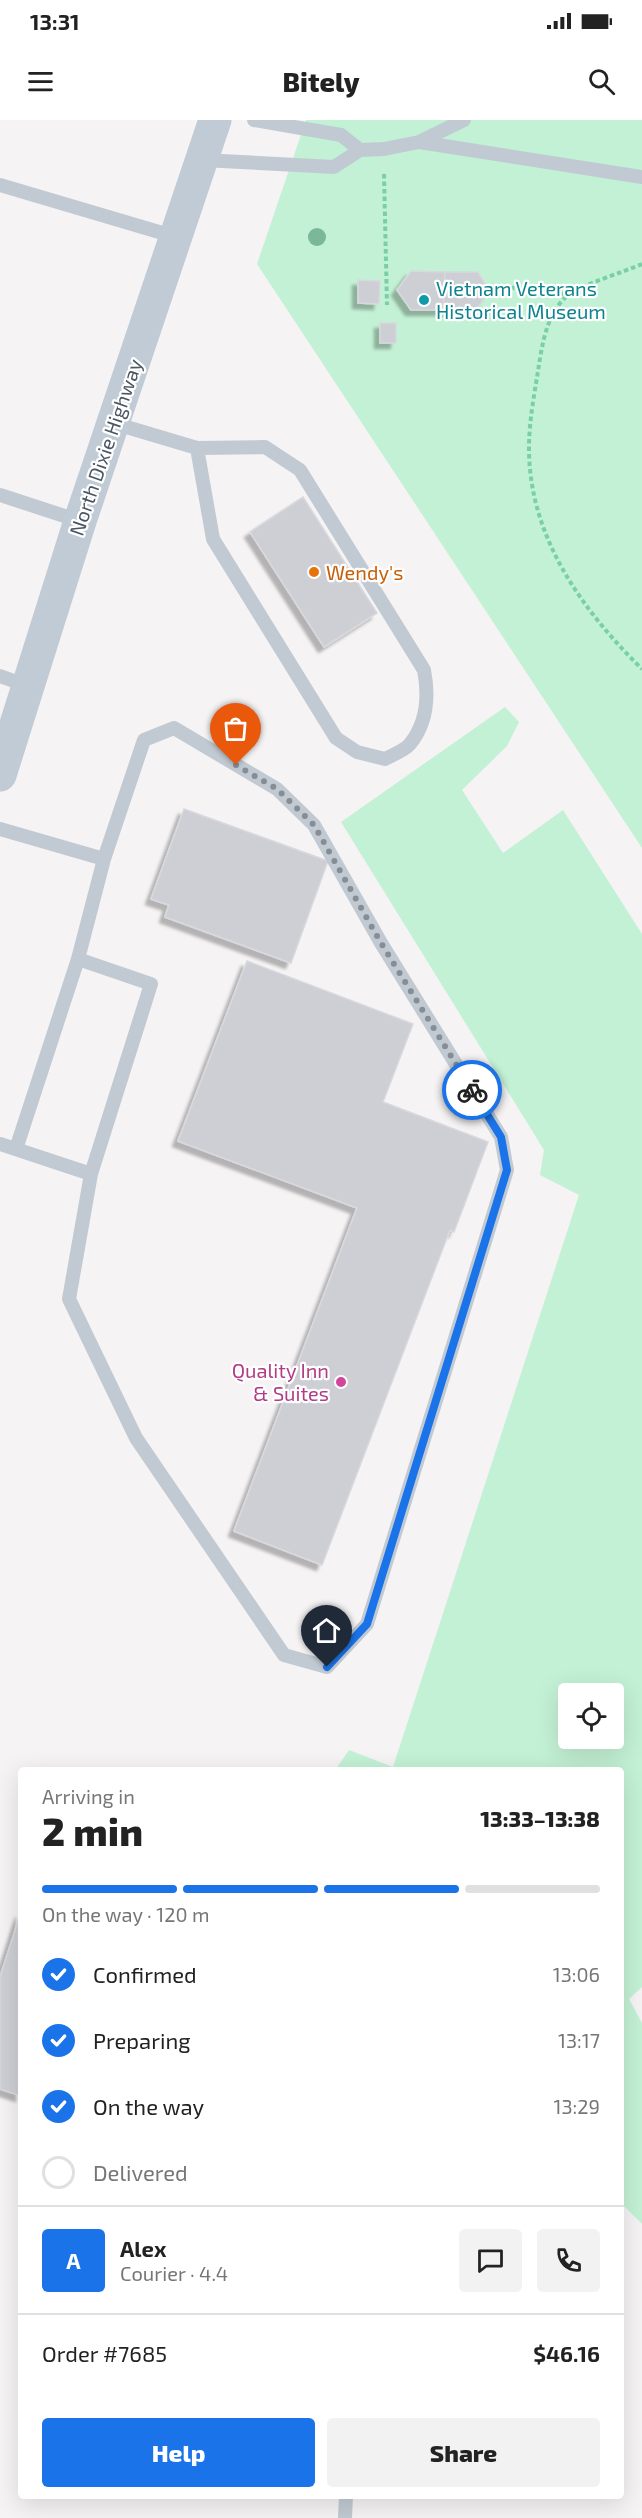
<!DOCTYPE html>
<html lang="en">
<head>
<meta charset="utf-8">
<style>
	body { margin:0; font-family:"Exo 2",sans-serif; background:#f2f2f2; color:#222; height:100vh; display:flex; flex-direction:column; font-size:22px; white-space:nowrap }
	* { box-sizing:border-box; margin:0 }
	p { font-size:20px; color:#767676 }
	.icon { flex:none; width:33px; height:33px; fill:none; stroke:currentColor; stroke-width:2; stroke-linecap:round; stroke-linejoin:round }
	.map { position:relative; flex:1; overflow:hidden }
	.sheet { position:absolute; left:18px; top:1647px; width:606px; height:732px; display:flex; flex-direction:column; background:#fff; border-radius:6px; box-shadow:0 6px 24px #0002 }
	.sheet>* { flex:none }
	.fabs { position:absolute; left:558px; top:1563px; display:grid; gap:12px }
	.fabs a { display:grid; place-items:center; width:66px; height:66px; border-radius:6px; background:#fff; box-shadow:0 6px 24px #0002; font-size:30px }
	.pin { position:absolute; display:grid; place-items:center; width:51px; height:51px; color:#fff; margin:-62px -26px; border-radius:50% 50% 50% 0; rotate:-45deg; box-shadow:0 0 6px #0007 }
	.pin .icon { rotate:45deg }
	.courier { position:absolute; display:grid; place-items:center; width:60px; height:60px; margin:-30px; border:4px solid #1a73e8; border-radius:50%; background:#fff; color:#222; box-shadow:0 2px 8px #0007 }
	.head em { font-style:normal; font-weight:800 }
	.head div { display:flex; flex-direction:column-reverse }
	.head { display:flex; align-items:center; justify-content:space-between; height:102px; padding:0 24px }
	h1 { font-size:39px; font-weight:800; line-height:45px }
	.bar { display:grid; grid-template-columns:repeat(4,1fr); gap:9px 6px; align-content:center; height:72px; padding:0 24px }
	.bar i { height:8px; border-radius:4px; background:#e0e0e0 }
	.bar .current { background:#1a73e8 }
	.bar p { grid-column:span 4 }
	.line { display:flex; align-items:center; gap:15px; padding:0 24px; border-top:2px solid #e0e0e0 }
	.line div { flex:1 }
	.round { display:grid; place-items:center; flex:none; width:63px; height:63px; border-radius:6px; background:#f2f2f2 }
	ol { padding:0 24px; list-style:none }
	li { display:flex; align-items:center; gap:18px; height:66px }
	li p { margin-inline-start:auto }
	li .icon { padding:6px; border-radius:50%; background:#1a73e8; color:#fff; stroke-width:4 }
	li:last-child { color:#767676 }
	li i { width:33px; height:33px; border:3px solid #e0e0e0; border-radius:50% }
	.button { display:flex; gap:12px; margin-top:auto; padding:12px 24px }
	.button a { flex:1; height:69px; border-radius:6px; background:#1a73e8; color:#fff; font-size:24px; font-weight:800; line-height:69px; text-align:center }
	.button a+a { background:#f2f2f2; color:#222 }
	.status { display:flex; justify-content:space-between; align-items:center; height:42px; padding:0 30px; background:#fff; direction:ltr }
	.status svg { height:16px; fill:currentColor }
	header { display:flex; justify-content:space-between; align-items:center; height:78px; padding:0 24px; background:#fff; font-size:27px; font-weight:800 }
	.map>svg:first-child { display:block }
	.green { fill:#c3f1d5; fill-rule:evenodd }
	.building { fill:#cdcfd5; stroke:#d7d9de; stroke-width:1.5; filter:url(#shadow) }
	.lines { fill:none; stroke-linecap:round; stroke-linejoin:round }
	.path { stroke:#7ad0a6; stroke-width:4; stroke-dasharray:4.5 3; stroke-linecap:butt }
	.service { stroke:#c1cad2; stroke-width:14 }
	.secondary { stroke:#c1cbd6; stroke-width:33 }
	.tree { fill:#7bb799 }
	.done { stroke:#868d94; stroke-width:6; stroke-dasharray:0 10.8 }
	.route { stroke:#1a73e8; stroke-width:8 }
	.culture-dot { fill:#0f9aa8; stroke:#fff; stroke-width:2 }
	.food-dot { fill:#e8710a; stroke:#fff; stroke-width:2 }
	.hotel-dot { fill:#d1479c; stroke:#fff; stroke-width:2 }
	.labels { text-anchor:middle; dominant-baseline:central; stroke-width:4.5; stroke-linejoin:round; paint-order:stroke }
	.culture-label { font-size:20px; fill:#0d838f; stroke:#fff; text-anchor:start }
	.street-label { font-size:20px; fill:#4a5661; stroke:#fff }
	.food-label { font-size:20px; fill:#c56008; stroke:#fff; text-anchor:start }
	.hotel-label { font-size:20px; fill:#b23c85; stroke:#fff; text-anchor:end }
</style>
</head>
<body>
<div class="status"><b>13:31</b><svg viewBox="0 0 49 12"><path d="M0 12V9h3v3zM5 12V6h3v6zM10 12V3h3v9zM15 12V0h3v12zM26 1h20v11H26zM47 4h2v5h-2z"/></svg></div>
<header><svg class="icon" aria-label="menu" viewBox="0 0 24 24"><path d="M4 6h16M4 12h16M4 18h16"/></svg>Bitely<svg class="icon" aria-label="search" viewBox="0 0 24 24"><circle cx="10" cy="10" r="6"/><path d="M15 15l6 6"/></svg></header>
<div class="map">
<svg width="642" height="2398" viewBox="0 0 642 2398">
	<defs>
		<filter id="shadow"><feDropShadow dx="-5.5" dy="5.5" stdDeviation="1.5" flood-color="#0004"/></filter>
	</defs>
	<rect width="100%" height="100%" fill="#f5f3f3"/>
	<path class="green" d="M306 0H642V728L257 144Z
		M505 587 519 602 507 626 462 670 503 733 563 690 642 814V1867L629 1879 642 1903V2104L621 2083V1650H335L349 1630 393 1647 579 1075 540 1055 544 1030 341 702ZM568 1574H614V1618H568Z"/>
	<path class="building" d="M411 151 445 152 443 190H411L397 170Z
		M445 152H478L489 170 477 190H443Z
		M358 160 380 161 379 184 358 183Z
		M380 203H396V223H380Z
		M303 377 377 493 324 527 250 412Z
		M184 689 328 741 291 843 165 797 169 785 151 779Z
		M247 841 413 904 383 982 488 1022 454 1112 450 1110 322 1445 234 1411 357 1088 178 1021Z
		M21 1792V1976L0 1969V1857Z"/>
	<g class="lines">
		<path class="path" d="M384 54 387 185
			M642 144C624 152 580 165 567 176 546 194 542 226 538 251 534 276 529 302 529 328 529 417 582 490 642 549
			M495 167 551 170 568 175"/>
		<path class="service" d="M254 0 341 15 360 30
			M419 22 642 57
			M202 40 334 47 360 30 384 29 419 22 464 0
			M0 65 176 117
			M113 303 197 328 265 327 300 350 424 550C429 576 427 603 410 624 404 631 392 635 385 639L357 632 336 618 213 419 197 328
			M0 375 80 401
			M0 556 28 566
			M0 709 104 739 144 620 174 608 277 669 314 705 381 823 501 1017 507 1050 367 1504 327 1547 284 1535 136 1318 69 1179 91 1054 0 1024
			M78 839 151 864 91 1054
			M16 1029 78 839 104 739
			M345 2398 346 2376"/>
		<path class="secondary" d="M0 655 80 401 215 0"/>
	</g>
	<circle class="tree" cx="317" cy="117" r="9"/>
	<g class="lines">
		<path class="done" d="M236 645 277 669 314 705 381 823 472 970"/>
		<path class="route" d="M327 1547 367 1504 507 1050 501 1017 472 970"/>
	</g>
	<circle class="culture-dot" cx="424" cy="180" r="6"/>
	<circle class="food-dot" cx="314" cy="452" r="6"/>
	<circle class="hotel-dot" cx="341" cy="1262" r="6"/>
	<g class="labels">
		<g class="culture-label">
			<text x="436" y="168">Vietnam Veterans<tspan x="436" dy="23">Historical Museum</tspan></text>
		</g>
		<g class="street-label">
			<text transform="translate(105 327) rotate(-71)">North Dixie Highway</text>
		</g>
		<g class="food-label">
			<text x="326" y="452">Wendy's</text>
		</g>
		<g class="hotel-label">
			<text x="329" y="1250">Quality Inn<tspan x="329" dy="23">&amp; Suites</tspan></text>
		</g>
	</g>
</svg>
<div class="fabs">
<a><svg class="icon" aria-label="locate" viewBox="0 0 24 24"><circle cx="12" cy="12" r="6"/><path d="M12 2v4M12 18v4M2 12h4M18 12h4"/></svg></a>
</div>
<div class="pin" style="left:236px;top:645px;background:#ea580c"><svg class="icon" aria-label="bag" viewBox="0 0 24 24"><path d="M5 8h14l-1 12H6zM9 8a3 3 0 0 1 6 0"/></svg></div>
<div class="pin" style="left:327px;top:1547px;background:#1f2937"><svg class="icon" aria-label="home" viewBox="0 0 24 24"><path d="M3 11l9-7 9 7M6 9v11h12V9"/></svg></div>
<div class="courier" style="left:472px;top:970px"><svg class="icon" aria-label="bike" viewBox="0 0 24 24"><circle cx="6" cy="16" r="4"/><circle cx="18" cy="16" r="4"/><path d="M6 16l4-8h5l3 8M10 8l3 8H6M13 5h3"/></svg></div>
<section class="sheet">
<div class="head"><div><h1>2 min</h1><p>Arriving in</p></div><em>13:33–13:38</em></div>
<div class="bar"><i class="current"></i><i class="current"></i><i class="current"></i><i></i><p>On the way · 120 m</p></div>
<ol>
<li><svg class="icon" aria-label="check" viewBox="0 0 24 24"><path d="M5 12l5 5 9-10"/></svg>Confirmed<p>13:06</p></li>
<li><svg class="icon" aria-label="check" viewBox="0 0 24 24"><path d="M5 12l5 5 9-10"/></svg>Preparing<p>13:17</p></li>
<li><svg class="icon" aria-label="check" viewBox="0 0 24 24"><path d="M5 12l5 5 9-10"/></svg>On the way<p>13:29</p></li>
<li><i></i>Delivered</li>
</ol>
<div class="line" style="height:108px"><b class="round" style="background:#1a73e8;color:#fff">A</b><div><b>Alex</b><p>Courier · 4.4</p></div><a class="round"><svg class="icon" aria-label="chat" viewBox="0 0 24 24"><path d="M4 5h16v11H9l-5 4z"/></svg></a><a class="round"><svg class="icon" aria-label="phone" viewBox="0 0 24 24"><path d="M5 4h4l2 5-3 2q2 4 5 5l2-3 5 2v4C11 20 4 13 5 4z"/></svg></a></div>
<div class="line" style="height:78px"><div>Order #7685</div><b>$46.16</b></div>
<div class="button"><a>Help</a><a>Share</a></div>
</section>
</div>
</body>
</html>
